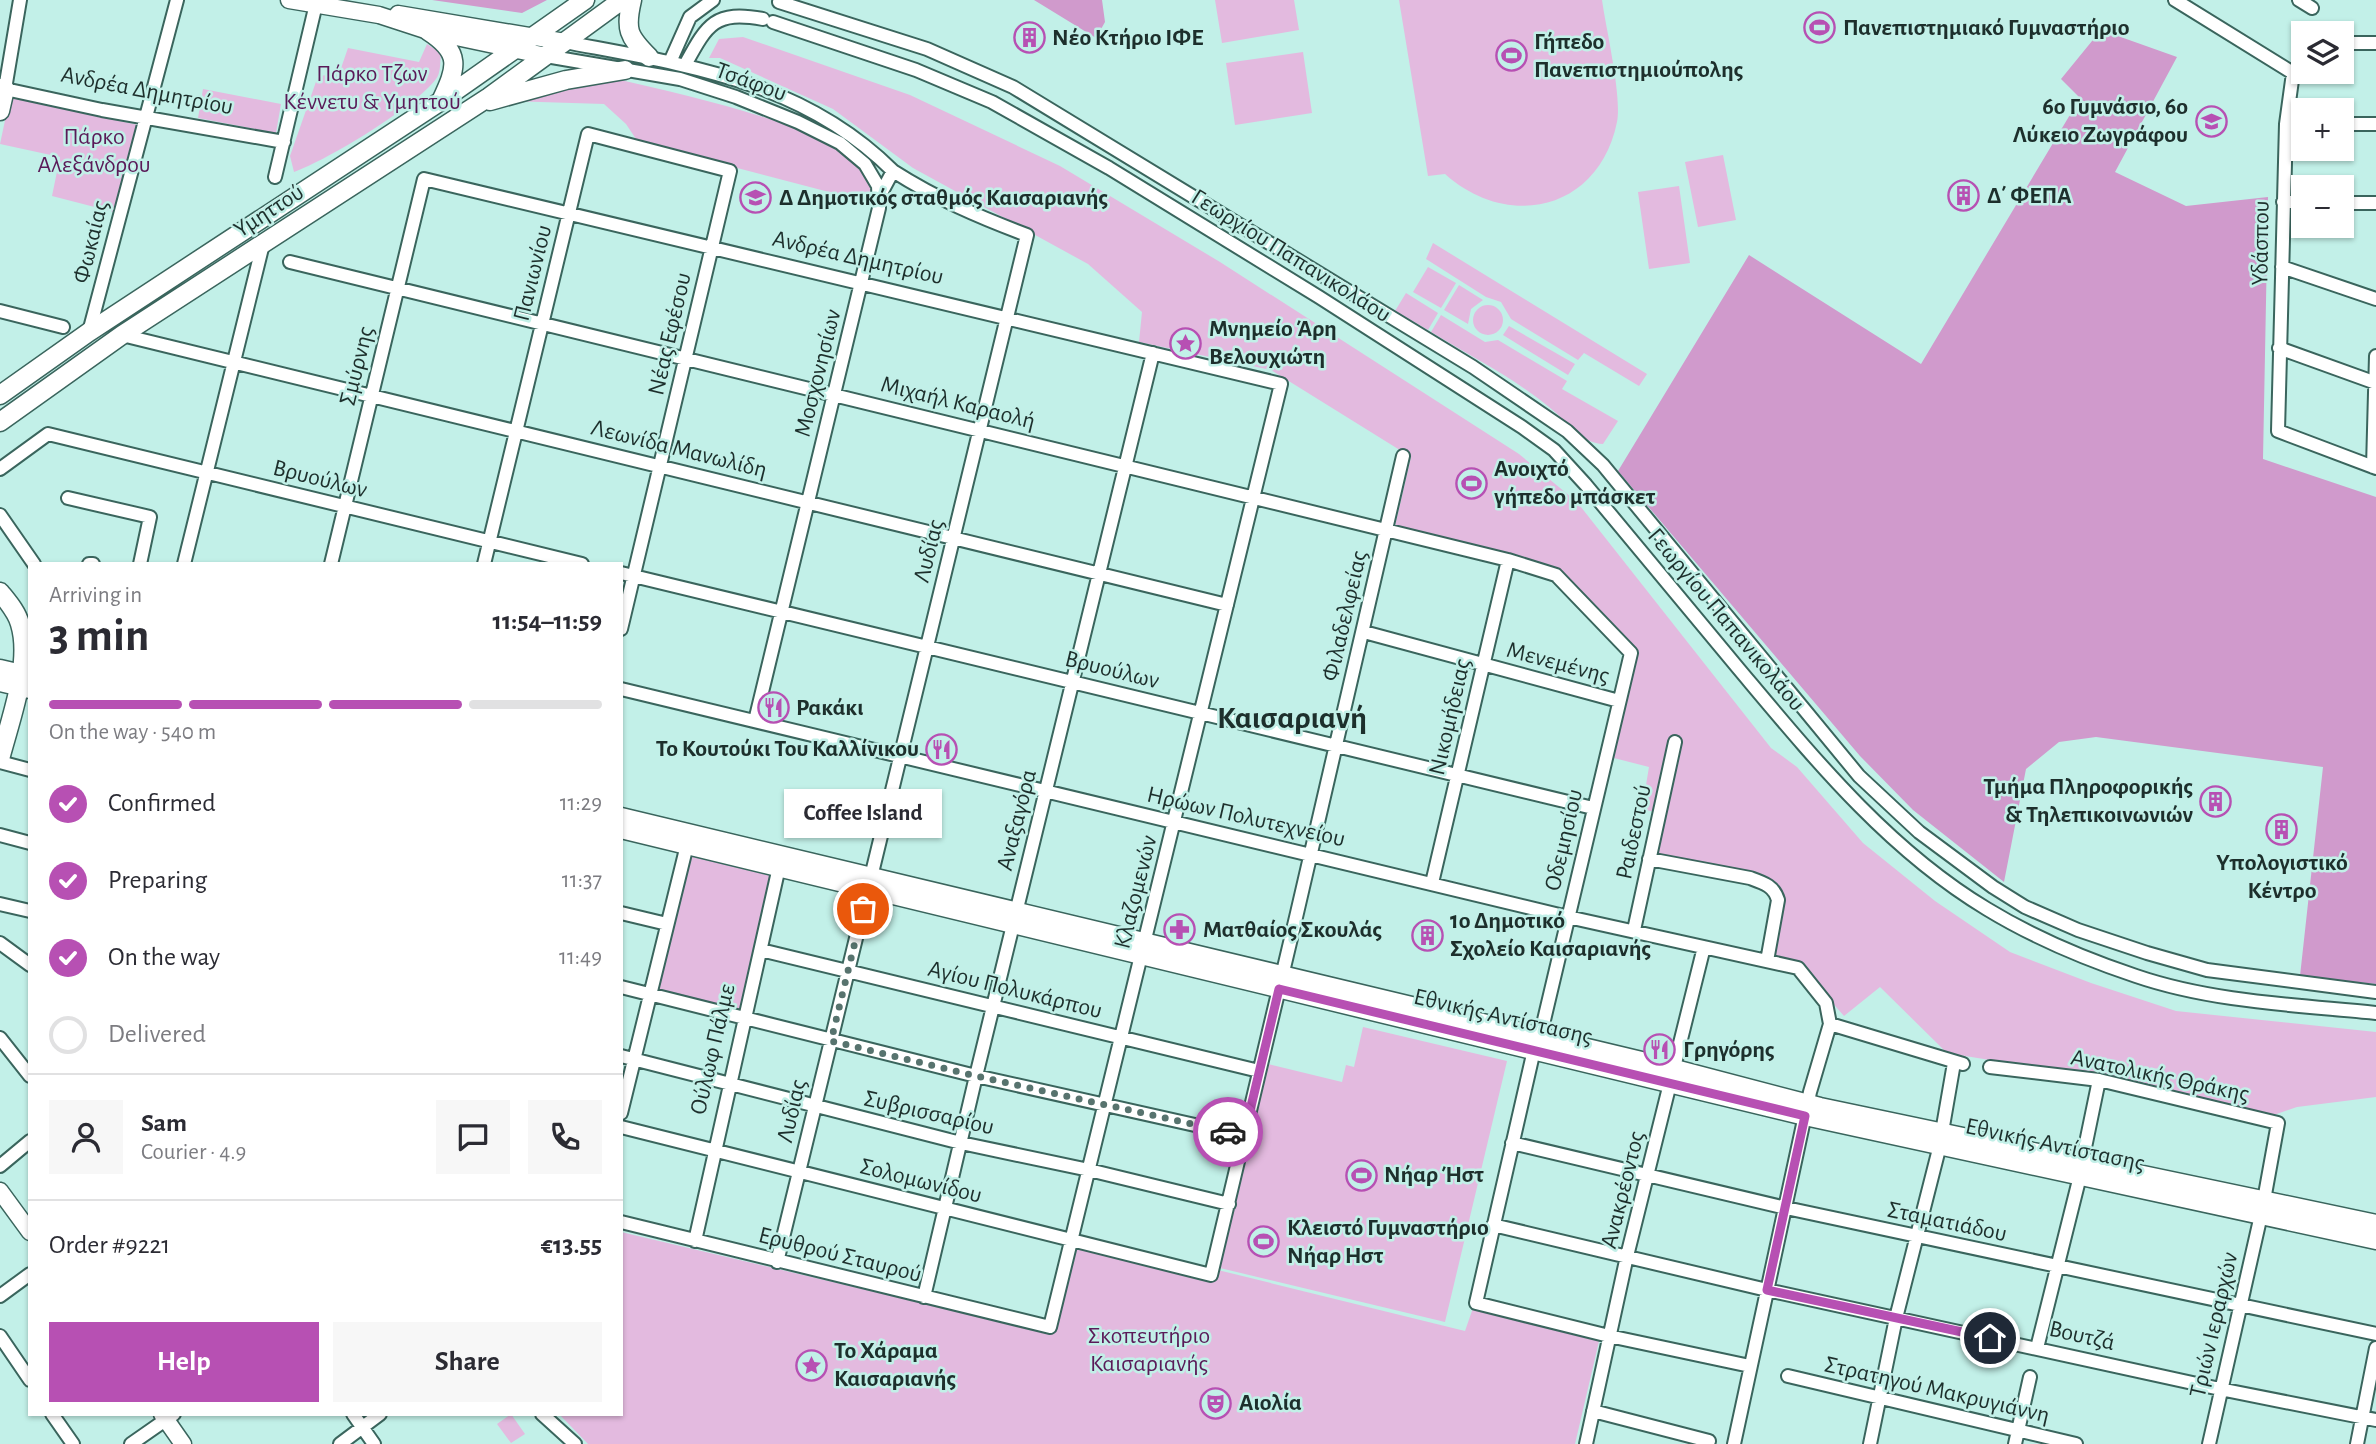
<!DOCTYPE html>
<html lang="en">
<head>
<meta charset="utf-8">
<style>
	body { margin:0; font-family:"Alegreya Sans",sans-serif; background:#f7f7f7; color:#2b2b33; height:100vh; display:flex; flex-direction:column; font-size:26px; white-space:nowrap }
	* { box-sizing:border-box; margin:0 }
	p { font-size:23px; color:#7c7c81 }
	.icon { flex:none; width:38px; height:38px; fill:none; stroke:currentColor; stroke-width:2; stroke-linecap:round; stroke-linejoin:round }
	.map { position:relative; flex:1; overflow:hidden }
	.side { position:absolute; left:28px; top:562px; width:595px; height:854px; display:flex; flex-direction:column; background:#fff; border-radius:0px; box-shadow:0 2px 5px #0004 }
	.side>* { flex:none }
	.fabs { position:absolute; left:2291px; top:21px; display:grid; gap:14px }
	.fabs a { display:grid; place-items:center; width:63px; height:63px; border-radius:0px; background:#fff; box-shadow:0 2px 5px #0004; font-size:35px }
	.pin { position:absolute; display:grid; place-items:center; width:60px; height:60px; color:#fff; margin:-30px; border:4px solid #fff; border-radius:50%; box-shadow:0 2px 7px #0007 }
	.courier { position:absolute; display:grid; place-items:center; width:70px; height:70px; margin:-35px; border:5px solid #b750b3; border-radius:50%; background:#fff; color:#222; box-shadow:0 2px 9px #0007 }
	.bubble { position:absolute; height:49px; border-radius:0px; background:#fff; box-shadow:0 2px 5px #0004; font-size:23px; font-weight:700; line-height:49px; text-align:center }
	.overview em { font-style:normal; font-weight:700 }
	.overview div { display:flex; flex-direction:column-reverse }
	.overview { display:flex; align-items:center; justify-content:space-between; height:119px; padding:0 21px }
	h1 { font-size:46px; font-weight:700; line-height:52px }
	.bar { display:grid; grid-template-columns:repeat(4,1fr); gap:10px 7px; align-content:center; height:84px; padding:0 21px }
	.bar i { height:9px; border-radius:5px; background:#e1e1e2 }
	.bar .active { background:#b750b3 }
	.bar p { grid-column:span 4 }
	.line { display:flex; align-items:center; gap:18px; padding:0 21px; border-top:2px solid #e1e1e2 }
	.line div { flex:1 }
	.round { display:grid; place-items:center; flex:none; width:74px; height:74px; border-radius:0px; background:#f7f7f7 }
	ol { padding:0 21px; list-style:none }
	li { display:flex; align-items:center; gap:21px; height:77px }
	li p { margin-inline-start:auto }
	li .icon { padding:7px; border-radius:50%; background:#b750b3; color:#fff; stroke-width:4 }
	li:last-child { color:#7c7c81 }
	li i { width:38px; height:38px; border:4px solid #e1e1e2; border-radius:50% }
	.action { display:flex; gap:14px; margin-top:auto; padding:14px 21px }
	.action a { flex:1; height:80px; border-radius:0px; background:#b750b3; color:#fff; font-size:28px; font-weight:700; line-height:80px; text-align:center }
	.action a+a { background:#f7f7f7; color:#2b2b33 }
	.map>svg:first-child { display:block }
	.green { fill:#e3badf }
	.forest { fill:#d09acc }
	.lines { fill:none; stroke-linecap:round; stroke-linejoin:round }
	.minor-casing { stroke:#3a655d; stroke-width:16 }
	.tertiary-casing { stroke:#3a655d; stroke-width:19 }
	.secondary-casing { stroke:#3a655d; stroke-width:21 }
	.minor { stroke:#fff; stroke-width:12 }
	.tertiary { stroke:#fff; stroke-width:16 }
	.secondary { stroke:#fff; stroke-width:18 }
	.done { stroke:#57736e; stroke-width:7; stroke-dasharray:0 12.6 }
	.route { stroke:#b750b3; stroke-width:9 }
	.labels { text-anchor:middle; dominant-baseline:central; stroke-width:5; stroke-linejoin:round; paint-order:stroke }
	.poi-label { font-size:24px; font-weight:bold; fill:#1d2f2c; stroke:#c2f0e8; text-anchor:start }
	.park-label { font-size:24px; fill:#5a1a58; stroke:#c2f0e8 }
	.street-label { font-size:24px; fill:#1d2f2c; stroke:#c2f0e8 }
	.district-label { font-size:32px; font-weight:bold; fill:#1d2f2c; stroke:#c2f0e8 }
</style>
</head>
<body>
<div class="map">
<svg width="2376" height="1444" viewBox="0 0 2376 1444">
	<rect width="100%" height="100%" fill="#c2f0e8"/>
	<path class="green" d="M1215 0H1294L1299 30 1222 43Z
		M1399 0H1602C1606 29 1622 96 1617 122 1599 210 1509 231 1445 174L1428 176Z
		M743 37 910 95 1060 166 1220 262 1519 454 1577 502 1771 748 1797 767 1863 843 1935 901 2010 952 2091 983 2176 1011 2376 1032V1097L2297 1107 2271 1116 2100 1078 1947 1053 1880 987 1844 1016 1800 966 1771 957 1779 892 1656 856 1663 814 1642 809 1649 767 1610 757 1639 652 1559 570 1395 526 1411 457 1271 370 1139 342 1142 312 1088 264 913 168 833 109 720 58H709L719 39Z
		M427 44 441 53C440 61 441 73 436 79 415 107 328 160 294 172L290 156 318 76 339 74 348 48 419 62Z
		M1303 52 1312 113 1235 125 1226 63Z
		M611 78C666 90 720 103 773 120 793 127 815 132 833 143 852 155 876 179 871 203L638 142 626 124 604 104 506 101Z
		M203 89 281 104 276 133 198 118Z
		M10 97 138 125 114 212 52 196 60 157 0 144Z
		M1723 155 1736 220 1698 227 1685 162Z
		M1679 186 1690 263 1649 269 1638 192Z
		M1433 243 1647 374 1639 386 1584 353 1578 360 1511 319 1501 302 1486 297 1426 259Z
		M1428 267 1456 283 1441 308 1413 292Z
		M1459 285 1483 300 1471 309 1468 324 1444 310Z
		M1406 293 1438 313 1428 330 1395 311Z
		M1473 320a15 15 0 1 1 30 0a15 15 0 1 1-30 0Z
		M1441 315 1485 342 1498 340 1567 381 1562 389 1618 421 1603 444C1584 444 1568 424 1555 412 1518 380 1472 357 1431 332Z
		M1509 326 1575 364 1568 375 1503 335Z
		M689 856 775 877 742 1010 657 989Z
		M1363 1027 1507 1061 1445 1322 1220 1268 1268 1064 1342 1082 1346 1065 1354 1067Z
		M621 1232 1053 1334 1076 1235 1465 1331 1473 1308 1600 1337 1575 1444H588L559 1414H621Z
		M511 1414 525 1434 511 1443 497 1424Z"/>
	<path class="forest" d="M432 0H547L522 13Z
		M1034 0H1102L1105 22 1096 38Z
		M2101 30 2177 57 2115 172 2186 206 2268 197 2263 459 2376 497V984L2300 976 2323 767 2096 737 2059 742 2026 769 2004 882 1913 810 1860 756 1618 471 1749 255 1921 364 2080 98 2061 79Z"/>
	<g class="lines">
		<defs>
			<path id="minor" d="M20 0 5 89 102 110 284 142
				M2175 0 2293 73
				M2299 0 2312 8
				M779 2 927 49 1013 87 1473 367 1567 431 1603 465 1859 776 1919 832 1993 887 2025 907 2078 930 2147 953 2207 970 2376 992
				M773 22 916 70 992 102 1109 168 1319 297 1522 427 1554 450 1586 485C1637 546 1688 607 1738 668 1812 756 1887 849 1987 909 2033 937 2085 959 2136 976 2212 1002 2297 1005 2376 1013
				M565 42C685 65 802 80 893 171
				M2342 43H2376
				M546 56 680 79 736 97 798 122 840 143 865 164 878 186 879 208 755 721
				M2303 60 2293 73 2286 124 2278 431 2376 468
				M670 62 690 17 713 0
				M685 65C707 25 714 10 763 19
				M2286 124H2303
				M2342 124H2376
				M275 177 316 4
				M2283 202H2303
				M2342 203H2376
				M290 262 1508 560 1556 575 1631 653 1540 1037
				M2282 267 2376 299
				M0 311 63 327
				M89 332 177 0
				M122 335 1227 605
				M2279 348 2376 383
				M2373 467 2376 356
				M0 469 48 434 582 564
				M68 498 150 517 140 564
				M0 515 34 564
				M89 564H93
				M184 564 263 244
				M331 564 424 179 1281 384 1050 1327 621 1222
				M484 564 588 134 730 171 621 629
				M621 573 1593 808
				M1364 632 1619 701
				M621 689 1568 917 1798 968 1826 1003 1830 1024 1810 1092 1734 1444
				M0 762 30 770
				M0 835 30 843
				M1649 859 1750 878C1764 883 1774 886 1778 900L1767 961
				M871 877 1027 235C979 217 937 199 893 171L879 197
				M1432 883 1508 560
				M0 904 30 911
				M621 913 667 924
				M1634 930 1675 742
				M0 943 30 965
				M761 950 1259 1071
				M621 987 976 1076 1244 1136
				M1830 1024 1963 1064
				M0 1038 30 1076
				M1534 1050 1476 1303 1609 1336 1750 1366
				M621 1056 961 1143 1089 1170 1229 1204
				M1990 1067 2099 1080 2278 1123 2264 1200
				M621 1113 687 845
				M621 1127 1211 1275 1297 913 1403 456
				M1942 1132 1954 1063
				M1512 1143 1786 1208 2376 1334
				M2082 1162 2099 1080
				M0 1166 30 1141
				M1493 1225 1767 1290 2220 1389 2376 1420
				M695 1241 779 867
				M777 1262 868 889
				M0 1296 30 1274
				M924 1297 976 1076 1153 353
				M0 1336 30 1380
				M2037 1348 2080 1176
				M1788 1376 2076 1444
				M1593 1411 1709 1441
				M52 1414 73 1444
				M353 1414 374 1444
				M542 1414 575 1444
				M131 1444 174 1414
				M340 1444 380 1414
				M1586 1444 1627 1256 1704 947
				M1870 1444 1896 1318 1940 1145
				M2015 1444 2030 1377
				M2209 1444 2261 1215
				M2357 1444 2376 1348"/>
			<path id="tertiary" d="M289 0 379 15 428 31 546 56
				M398 14 565 42
				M0 1191 30 1232
				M162 1414 183 1444"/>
			<path id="secondary" d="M632 0C625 30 628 36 649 57
				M428 31C462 53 457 67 441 101
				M0 88 5 89 0 111
				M490 101 566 80 625 70
				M0 395 89 332 441 101 585 0
				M0 422 122 335 489 97 622 0
				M0 592C8 602 17 612 20 624 32 663 10 720 0 759
				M0 669 30 676
				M0 682 30 689
				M621 817 1675 1069 1820 1107 2376 1224
				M621 829 1805 1116 2376 1240"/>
		</defs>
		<use href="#minor" class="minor-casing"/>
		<use href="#tertiary" class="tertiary-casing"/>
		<use href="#secondary" class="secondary-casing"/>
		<use href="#minor" class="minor"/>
		<use href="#tertiary" class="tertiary"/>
		<use href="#secondary" class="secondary"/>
	</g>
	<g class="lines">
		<path class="done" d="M863 909 831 1041 976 1076 1228 1132"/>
		<path class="route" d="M1228 1132 1244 1136 1279 989 1805 1116 1767 1290 1990 1338"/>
	</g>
	<defs>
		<symbol id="stadium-ring" viewBox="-11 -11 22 22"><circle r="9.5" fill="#c2f0e8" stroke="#b750b3" stroke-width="1.5"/><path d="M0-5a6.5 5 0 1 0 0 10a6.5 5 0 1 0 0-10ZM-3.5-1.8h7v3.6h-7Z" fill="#b750b3"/></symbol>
		<symbol id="building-ring" viewBox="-11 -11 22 22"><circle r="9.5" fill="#c2f0e8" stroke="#b750b3" stroke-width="1.5"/><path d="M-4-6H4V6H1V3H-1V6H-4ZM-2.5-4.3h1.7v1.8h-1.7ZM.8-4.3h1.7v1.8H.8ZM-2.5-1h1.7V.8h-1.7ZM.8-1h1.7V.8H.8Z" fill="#b750b3"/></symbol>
		<symbol id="school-ring" viewBox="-11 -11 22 22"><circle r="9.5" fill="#c2f0e8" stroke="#b750b3" stroke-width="1.5"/><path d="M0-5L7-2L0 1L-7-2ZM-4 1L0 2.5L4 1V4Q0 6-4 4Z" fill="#b750b3"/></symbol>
		<symbol id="sight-ring" viewBox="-11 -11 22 22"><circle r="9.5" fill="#c2f0e8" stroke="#b750b3" stroke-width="1.5"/><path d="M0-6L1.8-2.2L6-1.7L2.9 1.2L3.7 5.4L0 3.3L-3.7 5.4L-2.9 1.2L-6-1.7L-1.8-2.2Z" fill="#b750b3"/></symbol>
		<symbol id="restaurant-ring" viewBox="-11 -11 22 22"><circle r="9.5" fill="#c2f0e8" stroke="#b750b3" stroke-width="1.5"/><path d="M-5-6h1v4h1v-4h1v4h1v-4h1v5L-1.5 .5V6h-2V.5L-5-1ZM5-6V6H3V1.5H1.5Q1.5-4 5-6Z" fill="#b750b3"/></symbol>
		<symbol id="pharmacy-ring" viewBox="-11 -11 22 22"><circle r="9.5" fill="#c2f0e8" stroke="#b750b3" stroke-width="1.5"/><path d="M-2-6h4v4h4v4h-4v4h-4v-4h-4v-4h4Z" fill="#b750b3"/></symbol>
		<symbol id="theatre-ring" viewBox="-11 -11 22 22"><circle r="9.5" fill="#c2f0e8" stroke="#b750b3" stroke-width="1.5"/><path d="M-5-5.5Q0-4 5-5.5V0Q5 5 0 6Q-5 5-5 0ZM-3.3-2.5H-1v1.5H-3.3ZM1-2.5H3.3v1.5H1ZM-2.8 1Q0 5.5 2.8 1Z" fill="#b750b3"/></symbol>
	</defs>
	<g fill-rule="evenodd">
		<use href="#stadium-ring" x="1802" y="10" width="35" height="35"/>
		<use href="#building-ring" x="1012" y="20" width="35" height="35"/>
		<use href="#stadium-ring" x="1494" y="38" width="35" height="35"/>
		<use href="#school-ring" x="2194" y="104" width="35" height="35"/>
		<use href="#building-ring" x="1946" y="178" width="35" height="35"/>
		<use href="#school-ring" x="738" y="180" width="35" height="35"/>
		<use href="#sight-ring" x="1168" y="326" width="35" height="35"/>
		<use href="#stadium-ring" x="1454" y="466" width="35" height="35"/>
		<use href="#restaurant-ring" x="756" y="690" width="35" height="35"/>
		<use href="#restaurant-ring" x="924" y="732" width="35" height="35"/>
		<use href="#building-ring" x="2198" y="784" width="35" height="35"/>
		<use href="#building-ring" x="2264" y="812" width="35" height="35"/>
		<use href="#pharmacy-ring" x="1162" y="912" width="35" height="35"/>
		<use href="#building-ring" x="1410" y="918" width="35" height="35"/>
		<use href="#restaurant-ring" x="1642" y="1032" width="35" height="35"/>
		<use href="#stadium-ring" x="1344" y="1158" width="35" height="35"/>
		<use href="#stadium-ring" x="1246" y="1224" width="35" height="35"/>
		<use href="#sight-ring" x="794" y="1348" width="35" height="35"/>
		<use href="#theatre-ring" x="1198" y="1386" width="35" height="35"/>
	</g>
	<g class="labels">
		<g class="poi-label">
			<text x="1843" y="28">Πανεπιστημιακό Γυμναστήριο</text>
			<text x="1052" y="38">Νέο Κτήριο ΙΦΕ</text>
			<text x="1534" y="42">Γήπεδο<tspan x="1534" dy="28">Πανεπιστημιούπολης</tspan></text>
			<text x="2188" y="107" text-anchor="end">6ο Γυμνάσιο, 6ο<tspan x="2188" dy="28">Λύκειο Ζωγράφου</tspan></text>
			<text x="1987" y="196">Δ΄ ΦΕΠΑ</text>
			<text x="779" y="198">Δ Δημοτικός σταθμός Καισαριανής</text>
			<text x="1209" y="329">Μνημείο Άρη<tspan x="1209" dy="28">Βελουχιώτη</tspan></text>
			<text x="1494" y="469">Ανοιχτό<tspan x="1494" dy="28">γήπεδο μπάσκετ</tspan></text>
			<text x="796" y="708">Ρακάκι</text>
			<text x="919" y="749" text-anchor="end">Το Κουτούκι Του Καλλίνικου</text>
			<text x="2193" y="787" text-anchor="end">Τμήμα Πληροφορικής<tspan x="2193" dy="28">&amp; Τηλεπικοινωνιών</tspan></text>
			<text x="2282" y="863" text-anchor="middle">Υπολογιστικό<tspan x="2282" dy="28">Κέντρο</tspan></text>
			<text x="1450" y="921">1ο Δημοτικό<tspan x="1450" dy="28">Σχολείο Καισαριανής</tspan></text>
			<text x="1203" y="930">Ματθαίος Σκουλάς</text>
			<text x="1683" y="1050">Γρηγόρης</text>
			<text x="1384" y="1175">Νήαρ Ήστ</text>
			<text x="1287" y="1228">Κλειστό Γυμναστήριο<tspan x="1287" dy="28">Νήαρ Ηστ</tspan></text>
			<text x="834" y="1351">Το Χάραμα<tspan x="834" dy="28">Καισαριανής</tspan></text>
			<text x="1239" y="1403">Αιολία</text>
		</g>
		<g class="park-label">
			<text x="372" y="74">Πάρκο Τζων<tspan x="372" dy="28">Κέννετυ &amp; Υμηττού</tspan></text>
			<text x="94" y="137">Πάρκο<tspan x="94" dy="28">Αλεξάνδρου</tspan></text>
			<text x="1149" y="1336">Σκοπευτήριο<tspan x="1149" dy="28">Καισαριανής</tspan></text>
		</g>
		<g class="street-label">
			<text transform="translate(751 82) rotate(20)">Τσάφου</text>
			<text transform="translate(147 91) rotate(11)">Ανδρέα Δημητρίου</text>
			<text transform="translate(269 211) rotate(-33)">Υμηττού</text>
			<text transform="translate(91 242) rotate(-76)">Φωκαίας</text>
			<text transform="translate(2261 243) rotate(-89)">Υδάσπου</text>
			<text transform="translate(1291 256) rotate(32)">Γεωργίου Παπανικολάου</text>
			<text transform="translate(858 258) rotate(13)">Ανδρέα Δημητρίου</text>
			<text transform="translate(533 273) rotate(-76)">Πανιωνίου</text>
			<text transform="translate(670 334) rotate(-77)">Νέας Εφέσου</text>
			<text transform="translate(357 366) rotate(-76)">Σμύρνης</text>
			<text transform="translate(818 373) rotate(-76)">Μοσχονησίων</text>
			<text transform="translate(958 403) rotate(14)">Μιχαήλ Καραολή</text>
			<text transform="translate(679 449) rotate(14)">Λεωνίδα Μανωλίδη</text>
			<text transform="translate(320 479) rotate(14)">Βρυούλων</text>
			<text transform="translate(929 551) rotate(-76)">Λυδίας</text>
			<text transform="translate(1345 616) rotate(-77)">Φιλαδελφείας</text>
			<text transform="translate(1726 620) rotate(50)">Γεωργίου Παπανικολάου</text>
			<text transform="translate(1558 663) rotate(15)">Μενεμένης</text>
			<text transform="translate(1112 670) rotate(14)">Βρυούλων</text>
			<text transform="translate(1450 717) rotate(-77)">Νικομήδειας</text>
			<text transform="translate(1246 817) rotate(13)">Ηρώων Πολυτεχνείου</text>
			<text transform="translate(1017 820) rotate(-76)">Αναξαγόρα</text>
			<text transform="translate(1634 832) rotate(-78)">Ραιδεστού</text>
			<text transform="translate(1564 840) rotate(-77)">Οδεμησίου</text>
			<text transform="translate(1136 892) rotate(-76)">Κλαζομενών</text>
			<text transform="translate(1015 990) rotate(14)">Αγίου Πολυκάρπου</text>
			<text transform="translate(1503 1017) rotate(13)">Εθνικής Αντίστασης</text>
			<text transform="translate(713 1049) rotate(-77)">Ούλωφ Πάλμε</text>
			<text transform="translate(2160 1076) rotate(12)">Ανατολικής Θράκης</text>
			<text transform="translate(792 1111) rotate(-77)">Λυδίας</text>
			<text transform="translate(929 1113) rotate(13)">Συβρισσαρίου</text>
			<text transform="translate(2055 1145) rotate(12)">Εθνικής Αντίστασης</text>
			<text transform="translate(921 1181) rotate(14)">Σολομωνίδου</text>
			<text transform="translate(1623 1190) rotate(-76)">Ανακρέοντος</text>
			<text transform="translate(1947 1222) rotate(12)">Σταματιάδου</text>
			<text transform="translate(840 1255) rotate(14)">Ερυθρού Σταυρού</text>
			<text transform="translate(2214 1325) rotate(-77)">Τριών Ιεραρχών</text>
			<text transform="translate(2082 1336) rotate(13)">Βουτζά</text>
			<text transform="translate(1937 1390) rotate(13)">Στρατηγού Μακρυγιάννη</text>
		</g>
		<g class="district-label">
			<text x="1292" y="718">Καισαριανή</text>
		</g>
	</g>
</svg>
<div class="fabs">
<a><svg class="icon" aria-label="layers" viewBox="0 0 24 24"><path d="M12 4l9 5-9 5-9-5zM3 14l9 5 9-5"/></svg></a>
<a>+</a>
<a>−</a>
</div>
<div class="pin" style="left:863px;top:909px;background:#ea580c"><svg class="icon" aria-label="bag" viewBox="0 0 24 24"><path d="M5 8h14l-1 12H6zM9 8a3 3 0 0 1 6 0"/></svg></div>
<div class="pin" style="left:1990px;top:1338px;background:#1f2937"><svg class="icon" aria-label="home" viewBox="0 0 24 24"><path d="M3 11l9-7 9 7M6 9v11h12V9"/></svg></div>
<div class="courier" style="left:1228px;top:1132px"><svg class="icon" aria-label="car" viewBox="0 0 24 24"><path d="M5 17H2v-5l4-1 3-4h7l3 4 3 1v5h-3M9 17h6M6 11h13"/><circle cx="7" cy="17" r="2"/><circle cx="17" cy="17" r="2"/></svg></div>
<div class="bubble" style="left:784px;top:789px;width:158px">Coffee Island</div>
<section class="side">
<div class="overview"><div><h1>3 min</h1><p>Arriving in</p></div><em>11:54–11:59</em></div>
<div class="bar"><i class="active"></i><i class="active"></i><i class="active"></i><i></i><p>On the way · 540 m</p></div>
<ol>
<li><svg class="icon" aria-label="check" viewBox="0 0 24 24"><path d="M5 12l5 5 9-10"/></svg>Confirmed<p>11:29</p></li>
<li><svg class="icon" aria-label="check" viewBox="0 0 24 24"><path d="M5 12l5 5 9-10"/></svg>Preparing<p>11:37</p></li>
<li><svg class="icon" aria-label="check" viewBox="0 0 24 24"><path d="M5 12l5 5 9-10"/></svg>On the way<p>11:49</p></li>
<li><i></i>Delivered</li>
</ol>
<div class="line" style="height:126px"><a class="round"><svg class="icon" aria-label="person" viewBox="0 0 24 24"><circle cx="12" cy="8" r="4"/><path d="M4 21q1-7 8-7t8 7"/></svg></a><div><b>Sam</b><p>Courier · 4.9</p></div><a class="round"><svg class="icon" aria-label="chat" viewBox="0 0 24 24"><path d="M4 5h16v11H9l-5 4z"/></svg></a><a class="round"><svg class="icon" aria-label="phone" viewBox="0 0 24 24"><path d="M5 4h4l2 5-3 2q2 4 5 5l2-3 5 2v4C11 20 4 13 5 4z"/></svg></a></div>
<div class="line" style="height:91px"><div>Order #9221</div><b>€13.55</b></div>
<div class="action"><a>Help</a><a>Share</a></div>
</section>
</div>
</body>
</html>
